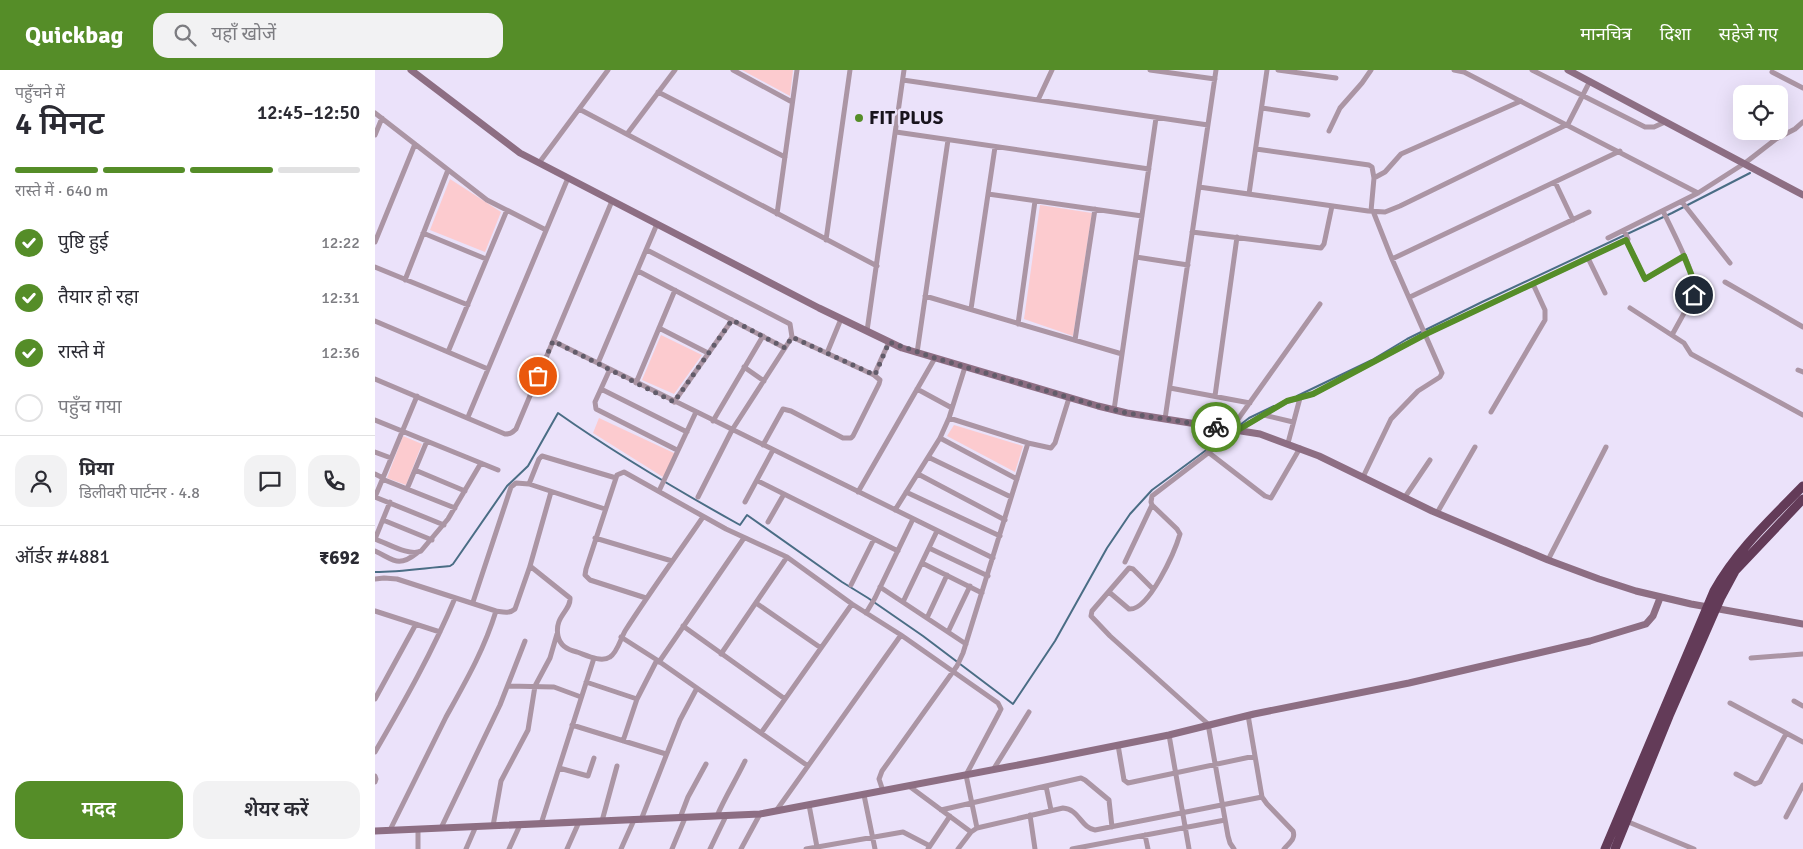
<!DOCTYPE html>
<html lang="hi">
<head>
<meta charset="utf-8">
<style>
	body { margin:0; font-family:Signika,"Noto Sans Devanagari",sans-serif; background:#f2f2f3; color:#2b2b33; height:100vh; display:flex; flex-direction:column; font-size:19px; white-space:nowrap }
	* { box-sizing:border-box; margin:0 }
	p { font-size:16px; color:#7c7c81 }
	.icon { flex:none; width:28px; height:28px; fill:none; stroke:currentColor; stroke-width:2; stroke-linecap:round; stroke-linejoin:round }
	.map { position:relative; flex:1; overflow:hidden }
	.side { display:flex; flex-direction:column; background:#fff; width:375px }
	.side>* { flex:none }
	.tools { position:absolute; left:1358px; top:15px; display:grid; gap:10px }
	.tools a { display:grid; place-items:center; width:55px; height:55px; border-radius:10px; background:#fff; box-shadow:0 5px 20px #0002; font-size:25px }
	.pin { position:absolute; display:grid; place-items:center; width:42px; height:42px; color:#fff; margin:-21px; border:2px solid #fff; border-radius:50%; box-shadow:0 1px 5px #0007 }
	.courier { position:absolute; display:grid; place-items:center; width:50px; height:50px; margin:-25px; border:4px solid #558d28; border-radius:50%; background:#fff; color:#222; box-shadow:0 1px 6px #0007 }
	.headline em { font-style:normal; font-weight:600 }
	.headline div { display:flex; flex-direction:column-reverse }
	.headline { display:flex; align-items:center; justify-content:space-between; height:85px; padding:0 15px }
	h1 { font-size:32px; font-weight:600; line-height:38px }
	.bar { display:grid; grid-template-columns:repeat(4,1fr); gap:8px 5px; align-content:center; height:60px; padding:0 15px }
	.bar i { height:6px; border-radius:4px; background:#e1e1e2 }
	.bar .active { background:#558d28 }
	.bar p { grid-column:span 4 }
	.line { display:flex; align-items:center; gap:12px; padding:0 15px; border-top:1px solid #e1e1e2 }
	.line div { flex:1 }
	.round { display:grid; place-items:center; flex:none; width:52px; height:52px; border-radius:15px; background:#f2f2f3 }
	ol { padding:0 15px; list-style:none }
	li { display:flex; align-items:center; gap:15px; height:55px }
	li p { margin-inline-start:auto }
	li .icon { padding:5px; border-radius:50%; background:#558d28; color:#fff; stroke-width:4 }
	li:last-child { color:#7c7c81 }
	li i { width:28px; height:28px; border:2px solid #e1e1e2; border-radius:50% }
	.primary-button { display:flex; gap:10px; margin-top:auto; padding:10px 15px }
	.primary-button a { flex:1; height:58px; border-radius:15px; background:#558d28; color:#fff; font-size:20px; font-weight:600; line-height:58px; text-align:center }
	.primary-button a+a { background:#f2f2f3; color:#2b2b33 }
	header { display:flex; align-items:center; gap:30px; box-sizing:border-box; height:70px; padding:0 25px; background:#558d28; color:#fff }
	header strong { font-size:24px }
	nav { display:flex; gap:28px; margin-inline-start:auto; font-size:18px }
	.search { width:350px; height:45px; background:#f2f2f3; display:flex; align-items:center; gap:12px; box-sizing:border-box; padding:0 18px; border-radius:15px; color:#7c7c81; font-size:19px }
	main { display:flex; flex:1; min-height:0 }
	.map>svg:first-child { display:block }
	.green { fill:#fccbcf }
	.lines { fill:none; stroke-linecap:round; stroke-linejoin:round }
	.stream { stroke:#4a6d85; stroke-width:2 }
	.street { stroke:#ab95a4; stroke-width:5 }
	.secondary { stroke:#8d6e83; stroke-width:7 }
	.highway { stroke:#633b58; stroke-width:9 }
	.done { stroke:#625c6a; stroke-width:5; stroke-dasharray:0 9 }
	.route { stroke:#558d28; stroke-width:6 }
	.poi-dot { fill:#558d28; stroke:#ebe2fa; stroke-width:2 }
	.labels { text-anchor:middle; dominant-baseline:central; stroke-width:5; stroke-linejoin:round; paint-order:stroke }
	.poi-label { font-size:19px; font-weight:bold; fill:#18141d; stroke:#ebe2fa; text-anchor:start }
</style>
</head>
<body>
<header>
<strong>Quickbag</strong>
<div class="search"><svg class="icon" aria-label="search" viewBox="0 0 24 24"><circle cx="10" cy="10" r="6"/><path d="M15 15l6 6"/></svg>यहाँ खोजें</div>
<nav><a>मानचित्र</a><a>दिशा</a><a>सहेजे गए</a></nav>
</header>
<main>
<section class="side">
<div class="headline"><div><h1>4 मिनट</h1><p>पहुँचने में</p></div><em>12:45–12:50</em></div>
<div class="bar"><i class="active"></i><i class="active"></i><i class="active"></i><i></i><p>रास्ते में · 640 m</p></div>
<ol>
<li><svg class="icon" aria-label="check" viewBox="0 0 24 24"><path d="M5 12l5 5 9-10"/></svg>पुष्टि हुई<p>12:22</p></li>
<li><svg class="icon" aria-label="check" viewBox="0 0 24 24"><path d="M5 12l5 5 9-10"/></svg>तैयार हो रहा<p>12:31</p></li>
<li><svg class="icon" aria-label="check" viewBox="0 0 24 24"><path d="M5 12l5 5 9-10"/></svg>रास्ते में<p>12:36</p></li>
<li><i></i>पहुँच गया</li>
</ol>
<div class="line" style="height:90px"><a class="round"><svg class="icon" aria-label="person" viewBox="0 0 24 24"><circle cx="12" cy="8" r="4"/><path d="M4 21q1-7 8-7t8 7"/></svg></a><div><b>प्रिया</b><p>डिलीवरी पार्टनर · 4.8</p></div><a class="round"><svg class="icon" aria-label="chat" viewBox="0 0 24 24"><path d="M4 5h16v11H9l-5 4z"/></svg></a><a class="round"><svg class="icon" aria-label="phone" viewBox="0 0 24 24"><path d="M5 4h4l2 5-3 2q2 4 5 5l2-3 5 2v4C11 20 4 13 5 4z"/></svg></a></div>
<div class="line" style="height:65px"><div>ऑर्डर #4881</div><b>₹692</b></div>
<div class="primary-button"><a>मदद</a><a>शेयर करें</a></div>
</section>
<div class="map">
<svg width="1428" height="779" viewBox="0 0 1428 779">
	<rect width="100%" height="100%" fill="#ebe2fa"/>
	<path class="green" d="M367 0H418L415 26Z
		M75 109 126 142 110 182 55 160Z
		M665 135 717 143 698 266 649 249Z
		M286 265 327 285 299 324 267 310Z
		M224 348 301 384 288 407 218 363Z
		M579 355 648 376 640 402 572 366Z
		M28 366 47 374 31 415 12 408Z"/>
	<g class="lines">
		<path class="stream" d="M922 326 997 290 1032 269 1107 232 1297 143 1375 103
			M865 355 874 348 899 336
			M0 502C25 502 50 498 75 496L78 494 132 416 153 396 183 343C241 384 302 420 365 455L372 445 467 512 493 528 548 566 638 634 680 571 732 478 755 444 777 420 853 364"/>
		<path class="street" d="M358 0 417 32
			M775 0 840 9
			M903 0 961 8
			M1079 0 1089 2 1323 123
			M1157 0 1270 57H1279L1290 52
			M1397 2 1428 18
			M528 10 833 55
			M283 22 410 87
			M663 30 677 0
			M887 38 933 45
			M204 39 502 196
			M0 43 112 130 171 160
			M954 61 965 38 987 13 996 0
			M521 62 774 99
			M252 64 300 0
			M0 65 7 48
			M881 79 994 95 997 97 999 108 996 141
			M164 93 233 0
			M999 108 1010 102 1026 84 1146 31
			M1180 112 1198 150
			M824 117 993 141 1010 142 1025 136 1193 54 1215 11
			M613 124 767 146
			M874 124 892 0
			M1307 132 1355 193
			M1288 141C1298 162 1314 192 1320 214 1321 218 1320 221 1319 225L1297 265
			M402 144 422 0
			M817 162 946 178 949 174 957 136
			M48 163 111 189
			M1233 168 1323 123 1370 93 1401 69 1420 59 1428 52
			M451 170 475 0
			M1251 170 1270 209 1309 187
			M0 172 40 74
			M272 180 415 254 417 267 357 360 323 427
			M761 187 813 195
			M1213 188 1230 223
			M1017 189 1245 81
			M0 197 93 235
			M263 201 410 278
			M30 210 73 100
			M1350 212 1428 257
			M550 226 747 284
			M1035 227 1214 142
			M1255 238 1309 273 1316 284 1428 345
			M596 239 620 77
			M0 251 113 299
			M643 254 660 131
			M284 258 333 283
			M492 261 529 0
			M700 270 720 139
			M178 271 618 488
			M73 282 132 140
			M452 283 466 249
			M542 283 573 70
			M223 293 282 154
			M369 297 389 311
			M235 299 220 332 221 339 302 380
			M1423 300 1428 302
			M499 305 514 272
			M0 309 130 364C135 364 137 363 141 359L237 131
			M261 313 300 220
			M795 318 875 333
			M226 319 312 362
			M542 319 577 338
			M840 326 862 167
			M299 332 357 250
			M739 340 781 48
			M1116 342 1170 250V240L1158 214
			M889 345 918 352
			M93 347 193 108
			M574 348 653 373 676 378 680 373 694 328
			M790 349 841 0
			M0 350 123 400
			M338 351 388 266
			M856 359 945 234
			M565 368 642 409
			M913 373 925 328
			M388 375 408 339 416 341 468 368H476L478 366 504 314 505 310 499 305 417 267
			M0 382 16 388
			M833 382 890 426 896 428 925 378
			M553 387 636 427
			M40 400 90 421
			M0 404 8 408
			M543 404 630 450
			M988 407 1016 349 1043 321 1065 307 1067 303 1017 189 998 141
			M7 409 80 438
			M383 411 523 481
			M154 414 164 389 167 386 241 408
			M32 419 52 371
			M284 421 321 342
			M483 422 560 288
			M531 422 625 466
			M0 427 42 326
			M0 427 69 455
			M1030 427 1055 390
			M370 432 398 380
			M520 440 565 368 574 348 590 297
			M1062 443 1100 377
			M8 450 57 470
			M393 452 409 424
			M220 468 297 491
			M0 469C12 473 35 487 46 481L73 449 106 393
			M0 469 15 432
			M554 478 613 506
			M0 481C19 490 23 498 42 483
			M1173 490 1231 377
			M750 492 777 435
			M547 493 607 523
			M155 496 195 528C196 541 179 546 183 566 185 576 193 580 202 582 211 585 226 593 235 587 242 583 246 568 250 561 275 522 302 485 328 447
			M0 509 9 508 22 509 121 541C128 542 134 544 140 539L155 496 176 422
			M476 515 499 469
			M505 517 591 574
			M778 519 758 499 754 498 717 541 716 546 735 566 833 654 853 766 855 773 859 779
			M734 522 754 539C774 541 800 481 805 464L802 459 777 435 776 432 777 426 863 360 912 331 938 324 1051 264 1253 169 1249 160
			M271 528 215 510 210 505 211 499 241 408 242 405 249 402 351 459 412 487 477 534 526 565 623 633 626 639 624 643 591 705 602 758
			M98 532 134 423 136 417 141 413 154 414 230 439
			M528 532 562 461
			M381 533 446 578
			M0 541 65 562
			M491 543 500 528 538 449
			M552 548 572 505
			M308 556 410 629
			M573 562 595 516
			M246 567 282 590 433 696
			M346 584 412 487
			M1376 588 1428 584
			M284 592 369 468
			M211 612 262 629
			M133 616 179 617 206 627
			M0 629 41 554
			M1419 631 1428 636
			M1355 633 1428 672
			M873 645 887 727 892 734 918 761C921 769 914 773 909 779
			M197 655 291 684
			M386 663 477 534
			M794 665 814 779
			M248 671 262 629 282 590
			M743 675 749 710 753 713 880 686
			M0 682C29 632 58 581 80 528
			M184 698 213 706 219 688
			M618 700 654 642
			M1361 704 1380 714 1385 712 1411 664
			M0 706 1 709 0 712
			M534 716 596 762
			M671 716 676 740
			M508 721 504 709 507 701 582 596 588 583 653 373
			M489 725 500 779
			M434 735 442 777
			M566 740 706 708 710 710 734 730 737 757
			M401 741 526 565
			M655 745 660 779
			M342 746C350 727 361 710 370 691
			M1411 747 1428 715
			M305 748 313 727 331 694
			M266 750 305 650 322 618
			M227 751 242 696
			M1251 751 1319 779
			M166 754 219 588
			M118 756 126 711 153 660 160 616 175 588 182 564
			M66 758 125 635 150 571
			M43 759V779
			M15 760C34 722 52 685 71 647 91 611 109 580 121 541
			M770 765 773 779
			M91 779 101 756
			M134 779 145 755
			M192 779 204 752
			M246 779 259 750
			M297 779 310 748
			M335 779 351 746
			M366 779 385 744
			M431 779 528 762 555 776
			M553 779 575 746
			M583 779 596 762 602 758 688 738C704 739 706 758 720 760L887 727
			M697 779 850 750"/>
		<path class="secondary" d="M36 0 145 83 444 238 527 278 723 336 752 343 885 364 944 386 1057 441 1173 490 1224 509 1261 521 1316 534 1428 554
			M1193 0 1428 125
			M0 761 385 744 669 690 794 665 879 644 1034 613 1215 571 1271 554 1278 546 1285 528"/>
		<path class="highway" d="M1230 779 1339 521C1362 480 1395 450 1428 416
			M1240 779 1294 646 1346 527 1360 501 1428 429"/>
	</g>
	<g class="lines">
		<path class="done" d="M163 306 178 271 299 332 357 250 410 278 417 267 500 305 514 272 560 288 723 336 752 343 841 357"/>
		<path class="route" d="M841 357 863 360 912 331 938 324 1051 264 1251 170 1270 209 1309 186 1320 214 1319 225"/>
	</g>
	<circle class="poi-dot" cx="484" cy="48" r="5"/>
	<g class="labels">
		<g class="poi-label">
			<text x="494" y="48">FIT PLUS</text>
		</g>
	</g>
</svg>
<div class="tools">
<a><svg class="icon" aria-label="locate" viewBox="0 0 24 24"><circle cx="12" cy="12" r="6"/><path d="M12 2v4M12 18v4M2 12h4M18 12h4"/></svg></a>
</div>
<div class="pin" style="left:163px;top:306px;background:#ea580c"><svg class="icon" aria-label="bag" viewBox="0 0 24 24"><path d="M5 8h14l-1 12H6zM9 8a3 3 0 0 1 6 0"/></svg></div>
<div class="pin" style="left:1319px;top:225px;background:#1f2937"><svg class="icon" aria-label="home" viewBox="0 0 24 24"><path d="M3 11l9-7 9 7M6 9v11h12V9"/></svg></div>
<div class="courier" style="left:841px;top:357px"><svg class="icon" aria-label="bike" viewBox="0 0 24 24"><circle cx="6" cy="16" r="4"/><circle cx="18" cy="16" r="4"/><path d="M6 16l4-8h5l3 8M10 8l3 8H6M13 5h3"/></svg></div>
</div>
</main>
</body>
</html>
